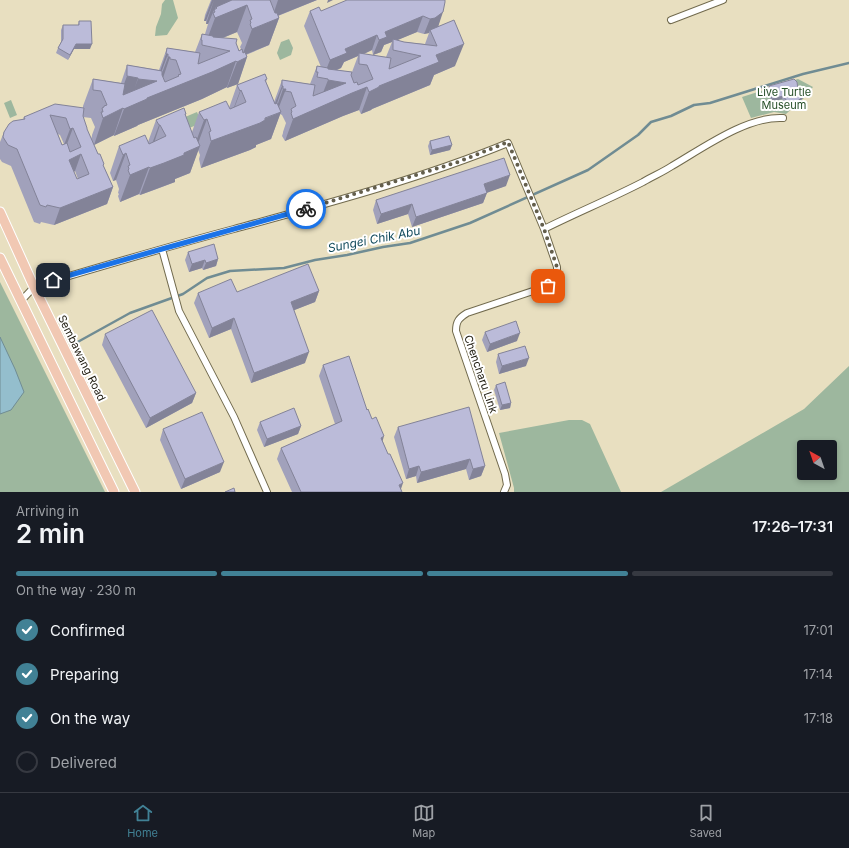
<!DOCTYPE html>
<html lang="en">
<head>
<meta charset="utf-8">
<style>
	body { margin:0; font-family:Inter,sans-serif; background:#20242c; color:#f1f3f6; height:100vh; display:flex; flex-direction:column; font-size:15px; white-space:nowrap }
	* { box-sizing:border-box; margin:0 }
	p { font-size:13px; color:#9ea1a6 }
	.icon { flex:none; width:22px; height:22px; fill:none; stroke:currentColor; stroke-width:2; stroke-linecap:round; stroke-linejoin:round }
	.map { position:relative; height:492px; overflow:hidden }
	.drawer { display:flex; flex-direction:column; background:#171b24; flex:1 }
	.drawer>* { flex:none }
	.needle { width:26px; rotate:320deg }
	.fabs { position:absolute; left:797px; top:440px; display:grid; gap:8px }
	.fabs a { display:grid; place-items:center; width:40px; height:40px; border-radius:4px; background:#171b24; box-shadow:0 2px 6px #0003; font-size:20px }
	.pin { position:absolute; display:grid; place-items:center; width:34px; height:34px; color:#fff; margin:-17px; border-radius:8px; box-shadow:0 2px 6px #0006 }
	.courier { position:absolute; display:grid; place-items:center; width:40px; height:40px; margin:-20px; border:3px solid #1a73e8; border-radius:50%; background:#fff; color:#222; box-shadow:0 1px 5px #0007 }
	.overview em { font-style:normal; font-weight:600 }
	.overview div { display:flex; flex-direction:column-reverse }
	.overview { display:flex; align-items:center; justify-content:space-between; height:68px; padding:0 16px }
	h1 { font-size:26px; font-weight:600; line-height:30px }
	.bar { display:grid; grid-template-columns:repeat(4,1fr); gap:6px 4px; align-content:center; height:48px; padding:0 16px }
	.bar i { height:5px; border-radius:3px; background:#363941 }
	.bar .current { background:#418195 }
	.bar p { grid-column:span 4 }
	ol { padding:0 16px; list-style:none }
	li { display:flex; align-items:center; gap:12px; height:44px }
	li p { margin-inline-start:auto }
	li .icon { padding:4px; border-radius:50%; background:#418195; color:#fff; stroke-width:4 }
	li:last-child { color:#9ea1a6 }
	li i { width:22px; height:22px; border:2px solid #363941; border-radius:50% }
	.menu { display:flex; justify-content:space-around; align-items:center; height:56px; border-top:1px solid #363941; background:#171b24; font-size:11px; color:#9ea1a6 }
	.menu a { display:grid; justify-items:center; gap:2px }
	.menu .current { color:#418195 }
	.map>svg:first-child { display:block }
	.green { fill:#9db79e; fill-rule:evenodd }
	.water { fill:#94becd; stroke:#708c93 }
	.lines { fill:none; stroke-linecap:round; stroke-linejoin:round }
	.stream { stroke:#708c93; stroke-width:2.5 }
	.minor-casing { stroke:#716a4d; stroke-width:8 }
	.primary-casing { stroke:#fff; stroke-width:11 }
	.minor { stroke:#fff; stroke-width:6 }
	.primary { stroke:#f1c8b3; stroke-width:9 }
	.wall { fill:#a1a1bb; fill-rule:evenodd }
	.shaded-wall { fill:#838398 }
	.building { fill:#bbbbd9; stroke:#838398; fill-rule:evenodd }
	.done { stroke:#635e4c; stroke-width:4; stroke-dasharray:0 7.2 }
	.route { stroke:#1a73e8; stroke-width:5 }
	.labels { text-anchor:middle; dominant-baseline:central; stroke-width:4; stroke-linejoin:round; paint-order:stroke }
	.park-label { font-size:11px; fill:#254e27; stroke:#fff }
	.street-label { font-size:11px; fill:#1c190d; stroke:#fff }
	.water-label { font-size:12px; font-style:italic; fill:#134c5d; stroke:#fff }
</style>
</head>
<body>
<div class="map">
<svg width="849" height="492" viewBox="0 0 849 492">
	<rect width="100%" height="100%" fill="#e8dfc0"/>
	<path class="green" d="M165 0H173L178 18 167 35 155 36 156 27 161 14 162 4Z
		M289 39 293 48 291 55 280 60 277 53 281 42Z
		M798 79 813 87 804 98 786 114 774 112 751 118 742 97Z
		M11 100 17 115 10 118 4 103Z
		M197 112 202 123 184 130 178 120Z
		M0 282 105 492H0Z
		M849 366V492H661L804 409ZM804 447H830V473H804Z
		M569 420H582L590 424 621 492H514V488L499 433Z"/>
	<path class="water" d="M0 337 15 369 24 392 11 410 0 414Z"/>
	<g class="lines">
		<path class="stream" d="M74 344 130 313 183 294 207 278 230 271 284 268 315 260 347 255 383 247 410 243 470 223 588 170 638 135 651 122 671 116 694 105 710 103 803 74 849 63"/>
		<defs>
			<path id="minor" d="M671 20 723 0
				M544 229C576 213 610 199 643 182 653 176 663 172 672 166 703 148 747 116 783 118
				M162 249 179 311 234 417 267 492
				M21 301 34 287 42 284C106 265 170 246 234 229 326 204 420 179 508 143L544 229 557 267V274L555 280 548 286 467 313C459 318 456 321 456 331L505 474 507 485 504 492"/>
			<path id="primary" d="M0 212 34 287 135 492
				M0 258 114 492"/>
		</defs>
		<use href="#minor" class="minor-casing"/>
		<use href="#primary" class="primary-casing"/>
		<use href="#minor" class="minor"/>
		<use href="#primary" class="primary"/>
	</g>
	<path class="wall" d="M211 0H317L278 16 279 18 269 45 246 55 247 57 238 84 227 88V87L202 99 138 125 137 126 114 136V135L94 145 113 187 107 204 54 225 41 222 40 224 34 222 11 166 2 162 0 159V142L4 132 23 119 24 117 83 108V106L93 79 121 83 127 65 159 70 167 48 195 52 202 34H205L208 24H206V21H204L205 15ZM237 32 242 43 240 47 241 49 239 51 236 43 223 38ZM83 113V117L91 118 95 127 92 135V136L91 139 87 130 83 116ZM58 134 60 135 64 144 62 145ZM75 171 78 179H77L74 172Z
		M445 0 438 27 437 28 455 66 434 75 430 85 372 109 371 110 361 114 359 110 343 116 285 141 282 136 283 133V132L286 123 282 115 280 114 271 139 256 145V147L250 150 201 168 199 159 200 155 198 150 190 173 175 179V182L154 190 140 195 139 194 120 202 118 196 119 194 118 193 119 189 116 180 113 181 110 173 119 146 148 142 156 120 186 114 185 116 192 132 199 112 229 108 237 85 267 79 266 82 274 102 282 80 310 84 317 66 321 67 304 26 310 11H321ZM417 32 424 34 429 33 425 44 404 42 397 40ZM392 42 386 57 364 54 372 50 373 55 381 52 384 45ZM358 56 352 72 337 70 341 68 344 62Z
		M79 21 90 49H74L68 60 56 53 58 48 61 42V30L63 25H78Z
		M769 86 798 90 802 99 790 109 782 99 771 102 768 90Z
		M430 141 452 145 450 150 430 155 428 146Z
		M506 186 487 192 483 203 412 227 408 214 377 224 373 210 376 200Z
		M188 252 218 259 216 266 203 270 202 268 189 272 185 260Z
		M319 291 315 302 294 310 305 363 251 383 231 329 209 338 194 303 198 293 237 292Z
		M485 332 517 341 487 352 482 340Z
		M105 334 196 393 192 403 146 428 102 345Z
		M498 354 526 366 499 374 496 362Z
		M323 365 367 410 383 442 402 492H292L277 459 281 448 335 424 319 376Z
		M496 385 511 403 510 408 500 410 494 390Z
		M260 422 301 426 298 434 264 447 257 430Z
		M398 427 485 466 481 476 469 480 466 469 417 483 416 476 406 479 394 437Z
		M163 429 220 472 181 489 160 440Z"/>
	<path class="shaded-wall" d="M212 0H214L206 21H204Z
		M214 0H233L247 5 237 32 205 45 215 18 217 8 216 7 214 11V10L208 24H206Z
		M278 0H317L272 18Z
		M328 0H333L327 3Z
		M443 12 438 27 431 32 430 30 429 33 424 34 430 19Z
		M423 16 417 32 393 42V39L392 42 384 45 381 52 373 55 379 40 385 32Z
		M279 18 269 45 242 56 252 29Z
		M377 35 372 50 359 56V53L358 56 344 62 341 68 324 75 330 60 345 49Z
		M76 44H92L90 49H74L68 60 70 55Z
		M464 44 455 66 434 75 430 85 372 109 371 110 361 114 369 92 436 55Z
		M166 54H168L158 81 157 80Z
		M168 57H170L161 84H158Z
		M247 57 238 84 227 88 237 62Z
		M236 61 227 87 202 99 138 125 137 126 114 136 124 109 128 106 138 79 157 81 151 96Z
		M127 76 138 78 129 105 117 103Z
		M328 80 346 83 352 93 367 87 359 110 343 116 285 141 293 119 319 103Z
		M282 86H283L275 109 273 108Z
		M283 89H286L277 112H275Z
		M241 90 231 117 230 118 240 91Z
		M783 96 782 99 771 102 772 99Z
		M804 96 802 99 790 109 791 106Z
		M123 108 114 135 94 145 103 118Z
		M281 112 271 139 256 145V147L250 150 201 168 211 141Z
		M207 119 197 146 194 147 204 120Z
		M159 125H160L151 152H149Z
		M73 128 67 144 64 145 70 129Z
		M452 145 450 150 430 155 432 150Z
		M200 146 190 173 175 179V182L140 195 150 168Z
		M126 153 116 180 113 181 123 155Z
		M81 154 75 171 62 177 69 160Z
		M149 167 139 194 120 202 130 175Z
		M510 175 506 186 481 195 484 184Z
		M113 187 107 204 54 225 60 208Z
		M487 193 483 203 412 227 416 217Z
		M412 204 408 214 377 224 381 214Z
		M218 259 216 266 203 270 206 263Z
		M205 260 202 268 189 272 192 264Z
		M319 291 315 302 287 313 291 302Z
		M234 318 231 329 209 338 212 328Z
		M520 333 517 341 487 352 490 344Z
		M309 352 305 363 251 383 254 373Z
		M529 358 526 366 499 374 502 366Z
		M196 393 192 403 146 428 150 418Z
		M511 403 510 408 500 410 502 405Z
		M301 426 298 434 264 447 267 439Z
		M384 436 381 447V438Z
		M470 459 466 469 417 483 421 472Z
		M224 462 220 472 181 489 185 479Z
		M419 466 416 476 406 479 409 469Z
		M485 466 481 476 469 480 473 469Z
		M403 483 400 492 399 485Z"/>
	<path class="building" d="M232 0H270L275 13H277L279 18 252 29 250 24 251 23 250 20 252 19 247 5 215 18 213 13 215 12 214 10 217 8 216 7Z
		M347 0H445V2L443 12 435 18 430 19 423 16 385 32 387 37 379 40 377 35 345 49 347 53 330 60 310 11 319 7 321 11Z
		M454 20 464 44 436 55 439 62 379 86V87L369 92 367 87 352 93 293 119 291 113 292 112 291 109 296 106 291 92 285 91 286 89H283V86H282V80L315 85 313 96 346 83 328 80V79L317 77 318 72H316L317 66 328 68V69L352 72 351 75 354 83 357 82 358 85 373 79 367 65 359 64V53L391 58 389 69 421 56 393 50V39L404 42 437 46 430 30Z
		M79 21H91L92 44H76L70 55 58 48 63 39V25H79Z
		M202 34 213 36V37L237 39 236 43 239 51 242 49 243 53 245 52 247 57 237 62 236 61 212 72 147 98V99L124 109 123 108 103 118 101 112H103L102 108 104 107V106L107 105 101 91 93 90V79L125 84 123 95 157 81 138 79V78L127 76V65L162 71V75L165 82 179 76 178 75 181 74 176 60 170 59V57H168V54H166L167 48 200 53 198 64 230 51 202 45V40H201Z
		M265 74 267 79 265 80 268 87 275 104 277 103 281 112 265 118V120L260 123 211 141 209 132 211 131 207 119 204 120 199 112 226 101 230 109 246 102 241 90 240 91 237 85Z
		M794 79 797 82 798 90 804 96 791 106 783 96 772 99 769 86Z
		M55 104 84 108 83 116 87 128V129L98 154H100L104 164 103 165 113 187 60 208 47 205 46 207 40 205 17 149 8 145 3 137 4 132 9 124 13 121 25 119 24 117ZM50 115 66 118 70 129 73 128 81 147 70 152 67 143 62 145ZM81 154 89 174 77 179 69 160Z
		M184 108 186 114H185L194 138 196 137 200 146 184 153V155L164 163 150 168 149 167 130 175 128 170 129 169 128 166 130 165 126 153 123 155 119 146 145 135 149 144 166 136 160 125H159L156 120Z
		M449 136 452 145 432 150 430 141Z
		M504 158 510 175 484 184 487 193 416 217 412 204 381 214 376 200Z
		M214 244 218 259 206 263 205 260 192 264 188 252Z
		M308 264 319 291 291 302 309 352 254 373 234 318 212 328 198 293 231 279 237 292Z
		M152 310 196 393 150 418 105 334Z
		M516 321 520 333 490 344 485 332Z
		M525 346 529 358 502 366 498 354Z
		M349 356 367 410 368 409 372 419 376 417 384 436 381 438 388 454H390L403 483 399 485 402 492H301L281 448 342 421 323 365Z
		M505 382 511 403 502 405 496 385Z
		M469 407 485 466 473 469 470 459 421 472 419 466 409 469 398 427Z
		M294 408 301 426 267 439 260 422Z
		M202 412 224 462 185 479 163 429Z
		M234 488 235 492H225Z"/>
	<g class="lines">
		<path class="done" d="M306 209 458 162 508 142 544 229 557 267V274L555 280 548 286"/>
		<path class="route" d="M53 280 162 249 306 209"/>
	</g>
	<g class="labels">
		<g class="park-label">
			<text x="784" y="92">Live Turtle<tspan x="784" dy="13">Museum</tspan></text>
		</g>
		<g class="street-label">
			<text transform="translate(82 358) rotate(64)">Sembawang Road</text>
			<text transform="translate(481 374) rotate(71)">Chencharu Link</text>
		</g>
		<g class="water-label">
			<text transform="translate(374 239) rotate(-11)">Sungei Chik Abu</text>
		</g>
	</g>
</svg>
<div class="fabs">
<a><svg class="needle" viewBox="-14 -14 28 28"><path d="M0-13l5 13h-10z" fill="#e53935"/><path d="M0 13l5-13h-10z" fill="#9ea1a6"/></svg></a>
</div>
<div class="pin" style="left:548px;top:286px;background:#ea580c"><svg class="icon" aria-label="bag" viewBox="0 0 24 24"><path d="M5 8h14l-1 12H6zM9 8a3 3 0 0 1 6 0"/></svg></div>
<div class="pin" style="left:53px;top:280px;background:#1f2937"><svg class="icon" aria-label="home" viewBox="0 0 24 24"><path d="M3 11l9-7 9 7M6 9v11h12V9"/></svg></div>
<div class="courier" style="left:306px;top:209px"><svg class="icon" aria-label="bike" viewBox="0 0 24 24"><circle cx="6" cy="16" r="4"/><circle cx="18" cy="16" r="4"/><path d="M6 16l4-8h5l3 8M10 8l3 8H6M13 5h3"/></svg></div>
</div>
<section class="drawer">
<div class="overview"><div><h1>2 min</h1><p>Arriving in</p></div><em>17:26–17:31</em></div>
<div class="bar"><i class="current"></i><i class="current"></i><i class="current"></i><i></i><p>On the way · 230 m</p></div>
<ol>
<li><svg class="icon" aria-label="check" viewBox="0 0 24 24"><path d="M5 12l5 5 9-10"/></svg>Confirmed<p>17:01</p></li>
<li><svg class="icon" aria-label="check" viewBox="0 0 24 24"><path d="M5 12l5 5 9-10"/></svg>Preparing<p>17:14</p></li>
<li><svg class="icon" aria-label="check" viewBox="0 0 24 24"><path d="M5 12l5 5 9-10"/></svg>On the way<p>17:18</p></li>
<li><i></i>Delivered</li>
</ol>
</section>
<nav class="menu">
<a class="current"><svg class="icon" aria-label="home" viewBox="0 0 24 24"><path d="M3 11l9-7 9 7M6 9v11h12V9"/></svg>Home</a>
<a><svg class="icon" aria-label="map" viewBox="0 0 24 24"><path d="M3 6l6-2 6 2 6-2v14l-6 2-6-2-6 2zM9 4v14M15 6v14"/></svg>Map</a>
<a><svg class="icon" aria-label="saved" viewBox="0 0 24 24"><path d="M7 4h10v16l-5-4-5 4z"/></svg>Saved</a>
</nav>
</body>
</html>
